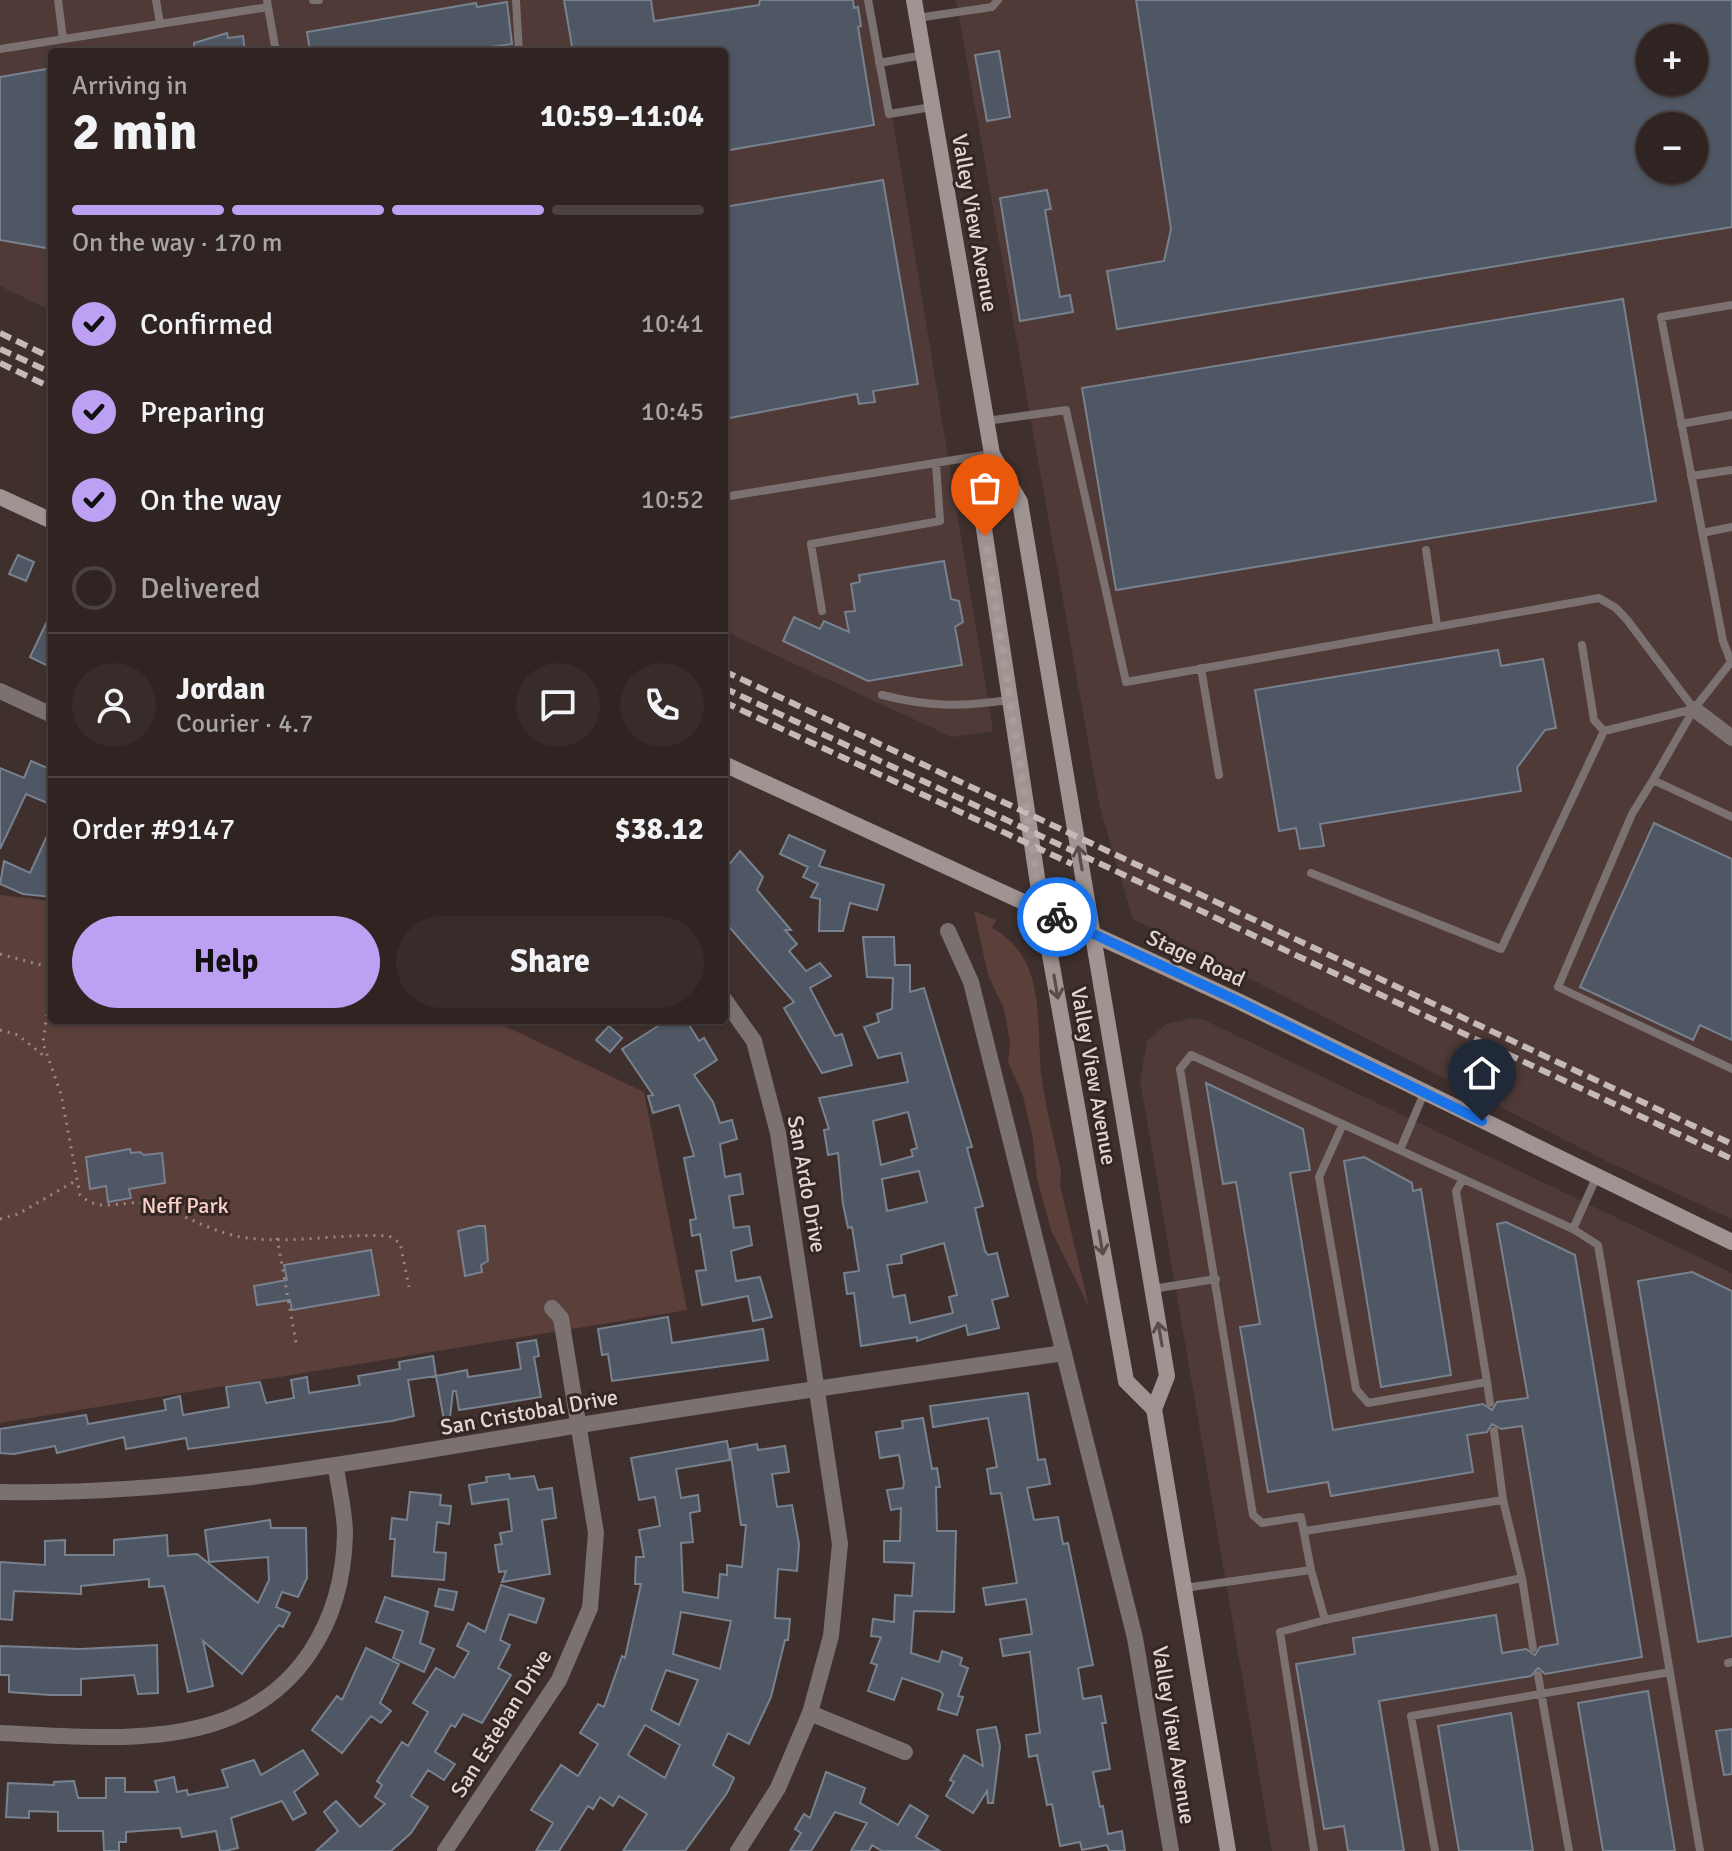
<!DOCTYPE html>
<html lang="en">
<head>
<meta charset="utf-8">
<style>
	body { margin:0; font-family:Signika,sans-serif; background:#372c2a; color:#f1f3f6; height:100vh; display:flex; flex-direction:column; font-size:30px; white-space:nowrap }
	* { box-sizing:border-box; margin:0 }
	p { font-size:26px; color:#a7a4a5 }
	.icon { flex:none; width:44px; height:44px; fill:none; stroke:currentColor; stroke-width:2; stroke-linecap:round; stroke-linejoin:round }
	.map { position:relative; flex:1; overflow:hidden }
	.side { position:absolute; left:48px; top:48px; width:680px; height:976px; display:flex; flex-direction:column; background:#2f2422; border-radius:8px; box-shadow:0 2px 6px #0004,0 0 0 2px #4a4140 }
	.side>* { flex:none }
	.fabs { position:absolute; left:1636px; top:24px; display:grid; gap:16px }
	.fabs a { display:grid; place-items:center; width:72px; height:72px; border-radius:50%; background:#2f2422; box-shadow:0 2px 6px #0004,0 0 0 2px #4a4140; font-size:40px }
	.pin { position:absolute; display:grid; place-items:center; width:68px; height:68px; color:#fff; margin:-82px -34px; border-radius:50% 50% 50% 0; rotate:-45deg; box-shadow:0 0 8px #0007 }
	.pin .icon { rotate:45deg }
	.courier { position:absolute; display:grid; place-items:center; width:80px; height:80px; margin:-40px; border:6px solid #1a73e8; border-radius:50%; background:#fff; color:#222; box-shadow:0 2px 10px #0007 }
	.overview em { font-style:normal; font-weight:800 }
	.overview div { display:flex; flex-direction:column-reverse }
	.overview { display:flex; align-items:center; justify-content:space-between; height:136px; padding:0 24px }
	h1 { font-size:52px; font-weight:800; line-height:60px }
	.bar { display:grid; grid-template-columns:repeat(4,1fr); gap:12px 8px; align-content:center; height:96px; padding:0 24px }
	.bar i { height:10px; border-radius:6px; background:#4a4140 }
	.bar .selected { background:#bca0f2 }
	.bar p { grid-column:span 4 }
	.line { display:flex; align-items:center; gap:20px; padding:0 24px; border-top:2px solid #4a4140 }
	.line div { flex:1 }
	.round { display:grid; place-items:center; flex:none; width:84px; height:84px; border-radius:42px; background:#372c2a }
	ol { padding:0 24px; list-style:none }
	li { display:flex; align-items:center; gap:24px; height:88px }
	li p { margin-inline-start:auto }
	li .icon { padding:8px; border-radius:50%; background:#bca0f2; color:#111; stroke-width:4 }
	li:last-child { color:#a7a4a5 }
	li i { width:44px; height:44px; border:4px solid #4a4140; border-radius:50% }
	.cta { display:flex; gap:16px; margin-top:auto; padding:16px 24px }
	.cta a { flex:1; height:92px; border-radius:48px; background:#bca0f2; color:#111; font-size:32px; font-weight:800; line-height:92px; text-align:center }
	.cta a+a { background:#372c2a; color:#f1f3f6 }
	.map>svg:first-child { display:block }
	.built { fill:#4f3a37; fill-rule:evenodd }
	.green { fill:#5b3f3b }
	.building { fill:#4e5763; stroke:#78818e; stroke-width:2; fill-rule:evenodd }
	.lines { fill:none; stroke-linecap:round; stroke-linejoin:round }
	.path { stroke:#968a87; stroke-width:3; stroke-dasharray:2 6; stroke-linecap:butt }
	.lane { stroke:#7a7170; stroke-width:8 }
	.street { stroke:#7a7170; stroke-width:16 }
	.secondary { stroke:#a09492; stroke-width:16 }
	.rail { stroke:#c5bab7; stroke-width:6; stroke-dasharray:12 6; stroke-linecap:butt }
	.oneway { stroke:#5a4c4a }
	.done { stroke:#a89c9a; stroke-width:8; stroke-dasharray:0 14.4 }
	.route { stroke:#1a73e8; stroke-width:10 }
	.labels { text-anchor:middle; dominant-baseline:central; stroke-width:6; stroke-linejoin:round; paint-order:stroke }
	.street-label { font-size:22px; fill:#e0d6d4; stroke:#342623 }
	.park-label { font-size:22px; fill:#fcd2cb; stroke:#342623 }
</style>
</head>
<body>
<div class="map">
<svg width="1732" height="1851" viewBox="0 0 1732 1851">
	<rect width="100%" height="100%" fill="#3f302d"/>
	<path class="built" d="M0 0H873L993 731 952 737 724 631V52H52V311L0 286Z
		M956 0H1732V1219L1608 1162 1133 919 1100 808ZM1650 38H1694V82H1650ZM1650 126H1694V170H1650Z
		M1192 1018 1204 1020 1732 1273V1851H1272L1140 1080 1147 1041 1166 1024Z"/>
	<path class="green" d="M0 895 52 901V1020H492L644 1092 687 1310 0 1423Z
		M974 911 996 920 992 928C1047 958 1036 1021 1041 1073 1045 1106 1054 1139 1061 1171L1060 1185 1089 1307 1051 1230 1037 1179 1032 1134 1023 1096 1008 1062 1010 1043 1004 1009 988 975Z"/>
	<path class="building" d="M564 0H651L654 21 759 5 760 0H853L854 8 858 7 861 26 858 27 874 125 724 151V52H573Z
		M1136 0H1732V227L1117 329 1107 271 1164 261 1171 229ZM1650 38H1694V82H1650ZM1650 126H1694V170H1650Z
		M507 2 512 44 484 48 485 52H310L307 32 476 3 477 7Z
		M227 33 228 38 243 36 245 52H194V43Z
		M999 51 1010 117 987 121 975 55Z
		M52 68V249L0 240V77Z
		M883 180 918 384 873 391 875 402 859 404 857 394 724 419V207Z
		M1047 190 1051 209 1045 210 1060 297 1070 295 1073 312 1020 321 1000 198Z
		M1623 299 1656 501 1116 590 1082 388Z
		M18 555 34 562 26 581 9 574Z
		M944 561 951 599 959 601 963 622 955 627 962 665 868 681 783 641 794 617 820 629 824 621 849 632 845 612 855 611 851 584 860 582 859 575Z
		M52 611V658L48 666 30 657Z
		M1498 650 1501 666 1543 659 1556 728 1545 730 1517 768 1521 791 1320 824 1324 846 1300 849 1296 828 1279 831 1255 690Z
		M31 761 52 770V805L26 794 0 849V768L24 778Z
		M1654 823 1732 859V1040L1700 1025 1693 1040 1580 987Z
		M52 825V897L23 894 0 884 4 861 30 873Z
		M789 835 825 851 819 866 884 885 877 910 850 903 843 931H819L820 899 811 897 818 884 803 877 808 867 780 854Z
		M740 851 763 877 757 890 791 930H785L797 944 789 951 806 971 820 963 831 976 810 988 835 1036 842 1034 852 1065 822 1073 784 1008 794 1002 724 921V871Z
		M863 937H894L895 965H910V992L924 988 972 1147 967 1148 983 1206 975 1208 985 1251 988 1255 997 1253 1008 1296 992 1300 999 1328 968 1335 966 1325 917 1341V1337L861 1346 854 1293 847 1294 844 1273 859 1271 852 1227 848 1228 843 1204 838 1153 828 1155 824 1130 829 1129 819 1098 908 1082 901 1053 878 1058 864 1027 879 1022 877 1014 892 1009 893 978 867 977ZM908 1112 917 1148 911 1150 913 1156 881 1165 873 1121ZM919 1171 927 1202 887 1211 882 1179ZM944 1243 957 1295 949 1297 953 1313 910 1323 905 1295 893 1297 887 1265 902 1263 901 1255Z
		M655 1020H686L699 1041 704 1038 717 1060 694 1075 713 1102 720 1123 732 1120 737 1139 720 1144 725 1177 740 1174 743 1194 729 1196 734 1228 749 1226 752 1245 731 1251 736 1281 760 1277 772 1317 753 1321 748 1296 702 1305 696 1271 706 1270 700 1234 692 1236 690 1220 696 1219 684 1158 694 1156 679 1105 653 1113 648 1096 653 1095 622 1049 658 1026Z
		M609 1026 622 1038 610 1052 596 1040Z
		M1206 1083 1303 1129 1310 1170 1290 1173 1333 1430 1483 1404 1492 1410 1497 1402 1528 1398 1497 1224 1506 1222 1575 1255 1642 1657 1545 1674 1538 1668 1531 1676 1379 1701 1404 1851H1348L1344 1826 1324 1829 1296 1664 1355 1654 1353 1638 1496 1615 1502 1653 1526 1649 1535 1655 1540 1647 1558 1644 1522 1426 1501 1429 1492 1424 1487 1432 1467 1435 1473 1472 1331 1496 1328 1482 1268 1492 1240 1327 1260 1324 1236 1182 1223 1184Z
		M130 1149 131 1153 140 1152 144 1155 162 1153 165 1183 129 1189 131 1198 108 1202 106 1186 90 1189 86 1157Z
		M1364 1157 1412 1183 1413 1191 1421 1189 1451 1375 1381 1387 1344 1161Z
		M478 1226H485L488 1261 481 1265 482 1272 465 1276 458 1231Z
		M371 1250 379 1295 292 1310 290 1300 257 1305 254 1286 287 1280 284 1265Z
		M1692 1272 1732 1291V1636L1698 1642 1638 1281Z
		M668 1317 672 1343 763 1329 768 1360 612 1381 608 1354 602 1355 598 1329Z
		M536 1340 539 1356 534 1357 541 1397 459 1410 456 1391H453L449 1426H445L436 1376 467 1370 468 1377 521 1369 517 1343Z
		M433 1356 436 1376 408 1380 414 1416 392 1421 188 1449 186 1438 126 1449 124 1437 57 1453 55 1446 14 1454 0 1453V1429L86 1415 88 1424 166 1410 164 1400 180 1396 183 1415 223 1408 229 1407 226 1387 260 1382 266 1403 294 1398 291 1380 307 1377 309 1393 360 1385 358 1376 400 1369 399 1362Z
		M1028 1393 1038 1460 1045 1459 1050 1484 1027 1488 1034 1520 1058 1517 1063 1544 1068 1543 1093 1665 1078 1668 1083 1699 1101 1696 1106 1723H1102L1110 1769 1093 1772 1100 1807 1103 1806 1108 1834 1122 1831 1125 1851H1109L1107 1845 1082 1850 1080 1842 1060 1846 1052 1804 1047 1805 1037 1755 1029 1757 1026 1735 1040 1733 1030 1652 1003 1656 1000 1639 1032 1634 1026 1599 986 1605 983 1588 1017 1583 1001 1493 991 1494 987 1469 997 1467 988 1418 933 1427 930 1406Z
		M923 1418 932 1469 937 1468 940 1487H936L937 1531H956L954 1612 914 1611 911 1653 939 1662 942 1651 962 1658 960 1665 968 1668 958 1696 963 1697 957 1715 938 1709 943 1694 940 1691 902 1678 894 1700 868 1691 877 1665 871 1663 881 1637 871 1636 873 1619 894 1622 895 1595 912 1596 914 1563 884 1562V1541H900L901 1508 891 1510 887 1490 903 1488 904 1483 899 1455 880 1458 876 1432 903 1428 902 1421Z
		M727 1441 730 1460 676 1469 681 1498 698 1495 700 1511 690 1513 693 1542 681 1543 683 1592 718 1598 720 1574 727 1575V1565L742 1567 746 1525H741L730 1449 757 1444 758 1450 785 1446 789 1472 772 1474 777 1507 792 1505 799 1544 797 1571 778 1569 775 1618 790 1619 788 1640H785L771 1697 749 1744 728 1733 713 1765 734 1778 727 1793 685 1851H623L647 1814 619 1796 613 1806 600 1797 593 1809 588 1806 559 1851H536L553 1823 531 1810 561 1765 578 1776 598 1744 580 1733 598 1704 604 1707 622 1656 625 1658 641 1584H635L636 1557H644L639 1530 660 1526 655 1497 639 1500 631 1458ZM681 1612 731 1621 720 1669 673 1654ZM666 1670 698 1680 679 1725 651 1710ZM645 1725 680 1745 665 1778 628 1755Z
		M509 1474 510 1479 534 1476 538 1490 552 1488 556 1518 542 1520 550 1574 502 1582 506 1571 499 1572 495 1545 502 1544 500 1533 512 1531 508 1499 472 1504 469 1485 487 1482 486 1477Z
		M410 1492 441 1495 440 1505 451 1506 449 1524 437 1522 434 1552 446 1553 444 1580 392 1576 395 1539H390L392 1518 407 1520Z
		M270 1520 271 1528H306L307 1578 298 1597 282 1592 276 1607 290 1613 283 1627 279 1625 242 1674 203 1641 213 1686 188 1692 164 1586 149 1587V1579L81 1586V1594L14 1591 12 1620 0 1619V1562L45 1565V1541L65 1540V1555H114V1540L167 1535 168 1556 197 1554 258 1603 269 1580 268 1557 209 1562 205 1530Z
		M501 1585 544 1599 536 1623 509 1614 500 1640 510 1645 498 1668 511 1675 482 1723 463 1714 455 1727 451 1725 435 1752 455 1764 444 1780 428 1770 411 1796 428 1807 411 1833 391 1851H316L338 1831 324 1812 336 1801 360 1827 385 1804 375 1797 382 1785 377 1781 402 1742 408 1746 428 1712 413 1703 436 1668 454 1678 469 1652 457 1646 468 1623 485 1632Z
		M439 1589 457 1592 453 1610 435 1606Z
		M385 1597 428 1612 420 1643 434 1649 424 1672 393 1658 403 1631 376 1622Z
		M157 1645 158 1693 138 1694 134 1675 81 1679V1695H50L9 1692V1675H0V1646L80 1649Z
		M366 1648 399 1664 380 1703 391 1711 381 1723 371 1716 342 1753 312 1730 337 1696 342 1700Z
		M1648 1691 1675 1851H1603L1578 1703Z
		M1511 1713 1533 1851H1459L1438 1726Z
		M996 1727 1000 1746 993 1803H988L987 1791 973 1813 946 1796 954 1782 950 1780 964 1755 983 1766 977 1730Z
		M1732 1729V1774L1724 1775 1716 1731Z
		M303 1750 318 1774 294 1792 306 1813 293 1820 282 1801 231 1818 238 1848 225 1851H220L216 1831 182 1837 180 1828 126 1832V1842H119V1851H104L103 1831H58V1812L29 1811V1818L6 1817 8 1783 54 1785V1782L74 1781 78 1798H106V1778H125V1792H158L155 1781 174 1777 177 1792 187 1790 188 1795 228 1787 222 1770 254 1760 261 1775Z
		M826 1772 865 1788 860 1803 898 1825 910 1805 928 1816 916 1837 940 1851H882L872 1845 869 1851H851L867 1823 835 1812 811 1851H790L801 1833 795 1829 804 1814 810 1818Z"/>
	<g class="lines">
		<path class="path" d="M0 954 52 968
			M52 1009 47 1013 43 1043 61 1094 80 1195C101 1215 125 1198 150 1204 184 1213 212 1234 248 1238 294 1244 342 1233 389 1236L400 1243 409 1287
			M0 1030 18 1035 44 1056
			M0 1219 18 1214 77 1180
			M277 1238 297 1348"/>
		<path class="lane" d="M58 0 63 39
			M156 0 160 24
			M313 0H319
			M516 0 519 52
			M868 0 889 114 932 107
			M268 7 276 52
			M917 18 992 7 998 0
			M0 49 268 7 267 0
			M879 63 923 55
			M1732 305 1661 317 1723 641 1731 662 1694 709 1653 780 1732 817
			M986 421 1066 410 1126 682 1599 598 1616 608 1628 621 1694 709
			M1681 424 1732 415
			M1691 476 1732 470
			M724 497 991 454
			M1702 533 1732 527
			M1426 550 1437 625
			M822 611 811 544 940 521 936 464
			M1582 645 1594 720 1604 731
			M1201 668 1219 775
			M882 695C930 707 960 707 1009 700
			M1653 780 1632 814 1558 987 1732 1069
			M1311 873 1501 949 1604 731 1694 709
			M1343 1124 1319 1177 1356 1389 1368 1403 1487 1382 1456 1191 1463 1179
			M1400 1150 1424 1093
			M1573 1229 1596 1178
			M1152 1289 1216 1279
			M1487 1382 1490 1403
			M1494 1431 1503 1500
			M1305 1531 1503 1500 1522 1578 1325 1620
			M1311 1570 1301 1517 1262 1523 1253 1515 1180 1069 1191 1055 1573 1229 1598 1245 1700 1851
			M1522 1578 1533 1648
			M1184 1588 1311 1570 1325 1620 1280 1632 1314 1851
			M1728 1663 1732 1662
			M1538 1675 1569 1851
			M1435 1851 1411 1716 1670 1672"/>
		<path class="street" d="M0 691 52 715
			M1694 709 1732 738
			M948 931 971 982 1135 1638 1171 1851
			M724 999 754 1041 778 1133 840 1544 831 1636 810 1713 778 1788 738 1851
			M0 1492C197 1496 387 1456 580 1425 741 1399 903 1376 1064 1353
			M810 1713 905 1752
			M0 1733C68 1736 146 1744 212 1724 299 1697 343 1622 345 1534 345 1513 339 1489 336 1468
			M445 1851 559 1680 590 1608 596 1533 561 1318 552 1308"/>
		<path class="secondary" d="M914 0 992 454 1020 502 1167 1376 1154 1409 1228 1851
			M992 454 981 509 1042 910 1126 1381 1154 1409
			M0 497 52 521
			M724 764 1238 1001 1732 1242"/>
		<path class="rail" d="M0 333 52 358
			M0 349 52 373
			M0 363 52 388
			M724 671 1732 1144
			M724 688 1732 1159
			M724 702 1072 864"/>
	</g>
	<defs><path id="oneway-shaft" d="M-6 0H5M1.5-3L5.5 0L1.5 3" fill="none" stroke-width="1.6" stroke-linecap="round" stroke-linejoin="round" transform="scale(2)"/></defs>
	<g class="oneway">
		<use href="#oneway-shaft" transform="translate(1080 858) rotate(-100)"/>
		<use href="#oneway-shaft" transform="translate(1056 987) rotate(80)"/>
		<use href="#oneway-shaft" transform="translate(1101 1243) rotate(80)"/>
		<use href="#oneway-shaft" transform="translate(1160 1334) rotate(-100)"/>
	</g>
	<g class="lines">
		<path class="done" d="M985 536 1042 910 1057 917"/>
		<path class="route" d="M1057 917 1238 1001 1482 1121"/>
	</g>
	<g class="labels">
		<g class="street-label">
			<text transform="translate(975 223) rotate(80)">Valley View Avenue</text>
			<text transform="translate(1196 958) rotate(25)">Stage Road</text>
			<text transform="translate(1094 1076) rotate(80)">Valley View Avenue</text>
			<text transform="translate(807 1184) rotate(80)">San Ardo Drive</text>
			<text transform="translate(529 1412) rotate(-10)">San Cristobal Drive</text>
			<text transform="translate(501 1723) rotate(-58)">San Esteban Drive</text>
			<text transform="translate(1174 1735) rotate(81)">Valley View Avenue</text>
		</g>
		<g class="park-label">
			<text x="185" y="1205">Neff Park</text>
		</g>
	</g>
</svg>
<div class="fabs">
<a>+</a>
<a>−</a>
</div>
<div class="pin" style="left:985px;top:536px;background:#ea580c"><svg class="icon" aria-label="bag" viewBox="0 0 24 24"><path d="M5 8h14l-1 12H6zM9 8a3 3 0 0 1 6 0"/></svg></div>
<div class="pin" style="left:1482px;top:1121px;background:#1f2937"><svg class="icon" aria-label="home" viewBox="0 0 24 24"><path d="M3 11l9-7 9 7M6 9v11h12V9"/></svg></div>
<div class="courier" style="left:1057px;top:917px"><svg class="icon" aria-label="bike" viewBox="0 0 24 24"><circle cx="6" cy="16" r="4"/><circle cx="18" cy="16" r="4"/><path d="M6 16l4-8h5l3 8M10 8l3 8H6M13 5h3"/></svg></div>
<section class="side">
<div class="overview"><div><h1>2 min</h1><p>Arriving in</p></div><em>10:59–11:04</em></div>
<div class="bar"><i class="selected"></i><i class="selected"></i><i class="selected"></i><i></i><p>On the way · 170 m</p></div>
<ol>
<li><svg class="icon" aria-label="check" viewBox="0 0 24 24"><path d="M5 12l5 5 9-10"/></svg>Confirmed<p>10:41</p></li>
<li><svg class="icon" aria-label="check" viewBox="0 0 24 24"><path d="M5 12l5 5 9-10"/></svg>Preparing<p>10:45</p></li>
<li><svg class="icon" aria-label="check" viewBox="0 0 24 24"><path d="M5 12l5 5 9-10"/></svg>On the way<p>10:52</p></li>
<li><i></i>Delivered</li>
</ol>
<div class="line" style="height:144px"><a class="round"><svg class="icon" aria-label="person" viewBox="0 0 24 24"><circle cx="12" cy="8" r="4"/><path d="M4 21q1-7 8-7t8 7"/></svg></a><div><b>Jordan</b><p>Courier · 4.7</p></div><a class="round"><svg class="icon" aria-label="chat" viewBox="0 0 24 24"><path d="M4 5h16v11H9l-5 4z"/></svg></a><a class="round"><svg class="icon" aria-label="phone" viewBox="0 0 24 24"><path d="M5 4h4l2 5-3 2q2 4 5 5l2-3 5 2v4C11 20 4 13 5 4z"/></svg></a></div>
<div class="line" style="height:104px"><div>Order #9147</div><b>$38.12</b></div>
<div class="cta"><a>Help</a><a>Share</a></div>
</section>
</div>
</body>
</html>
